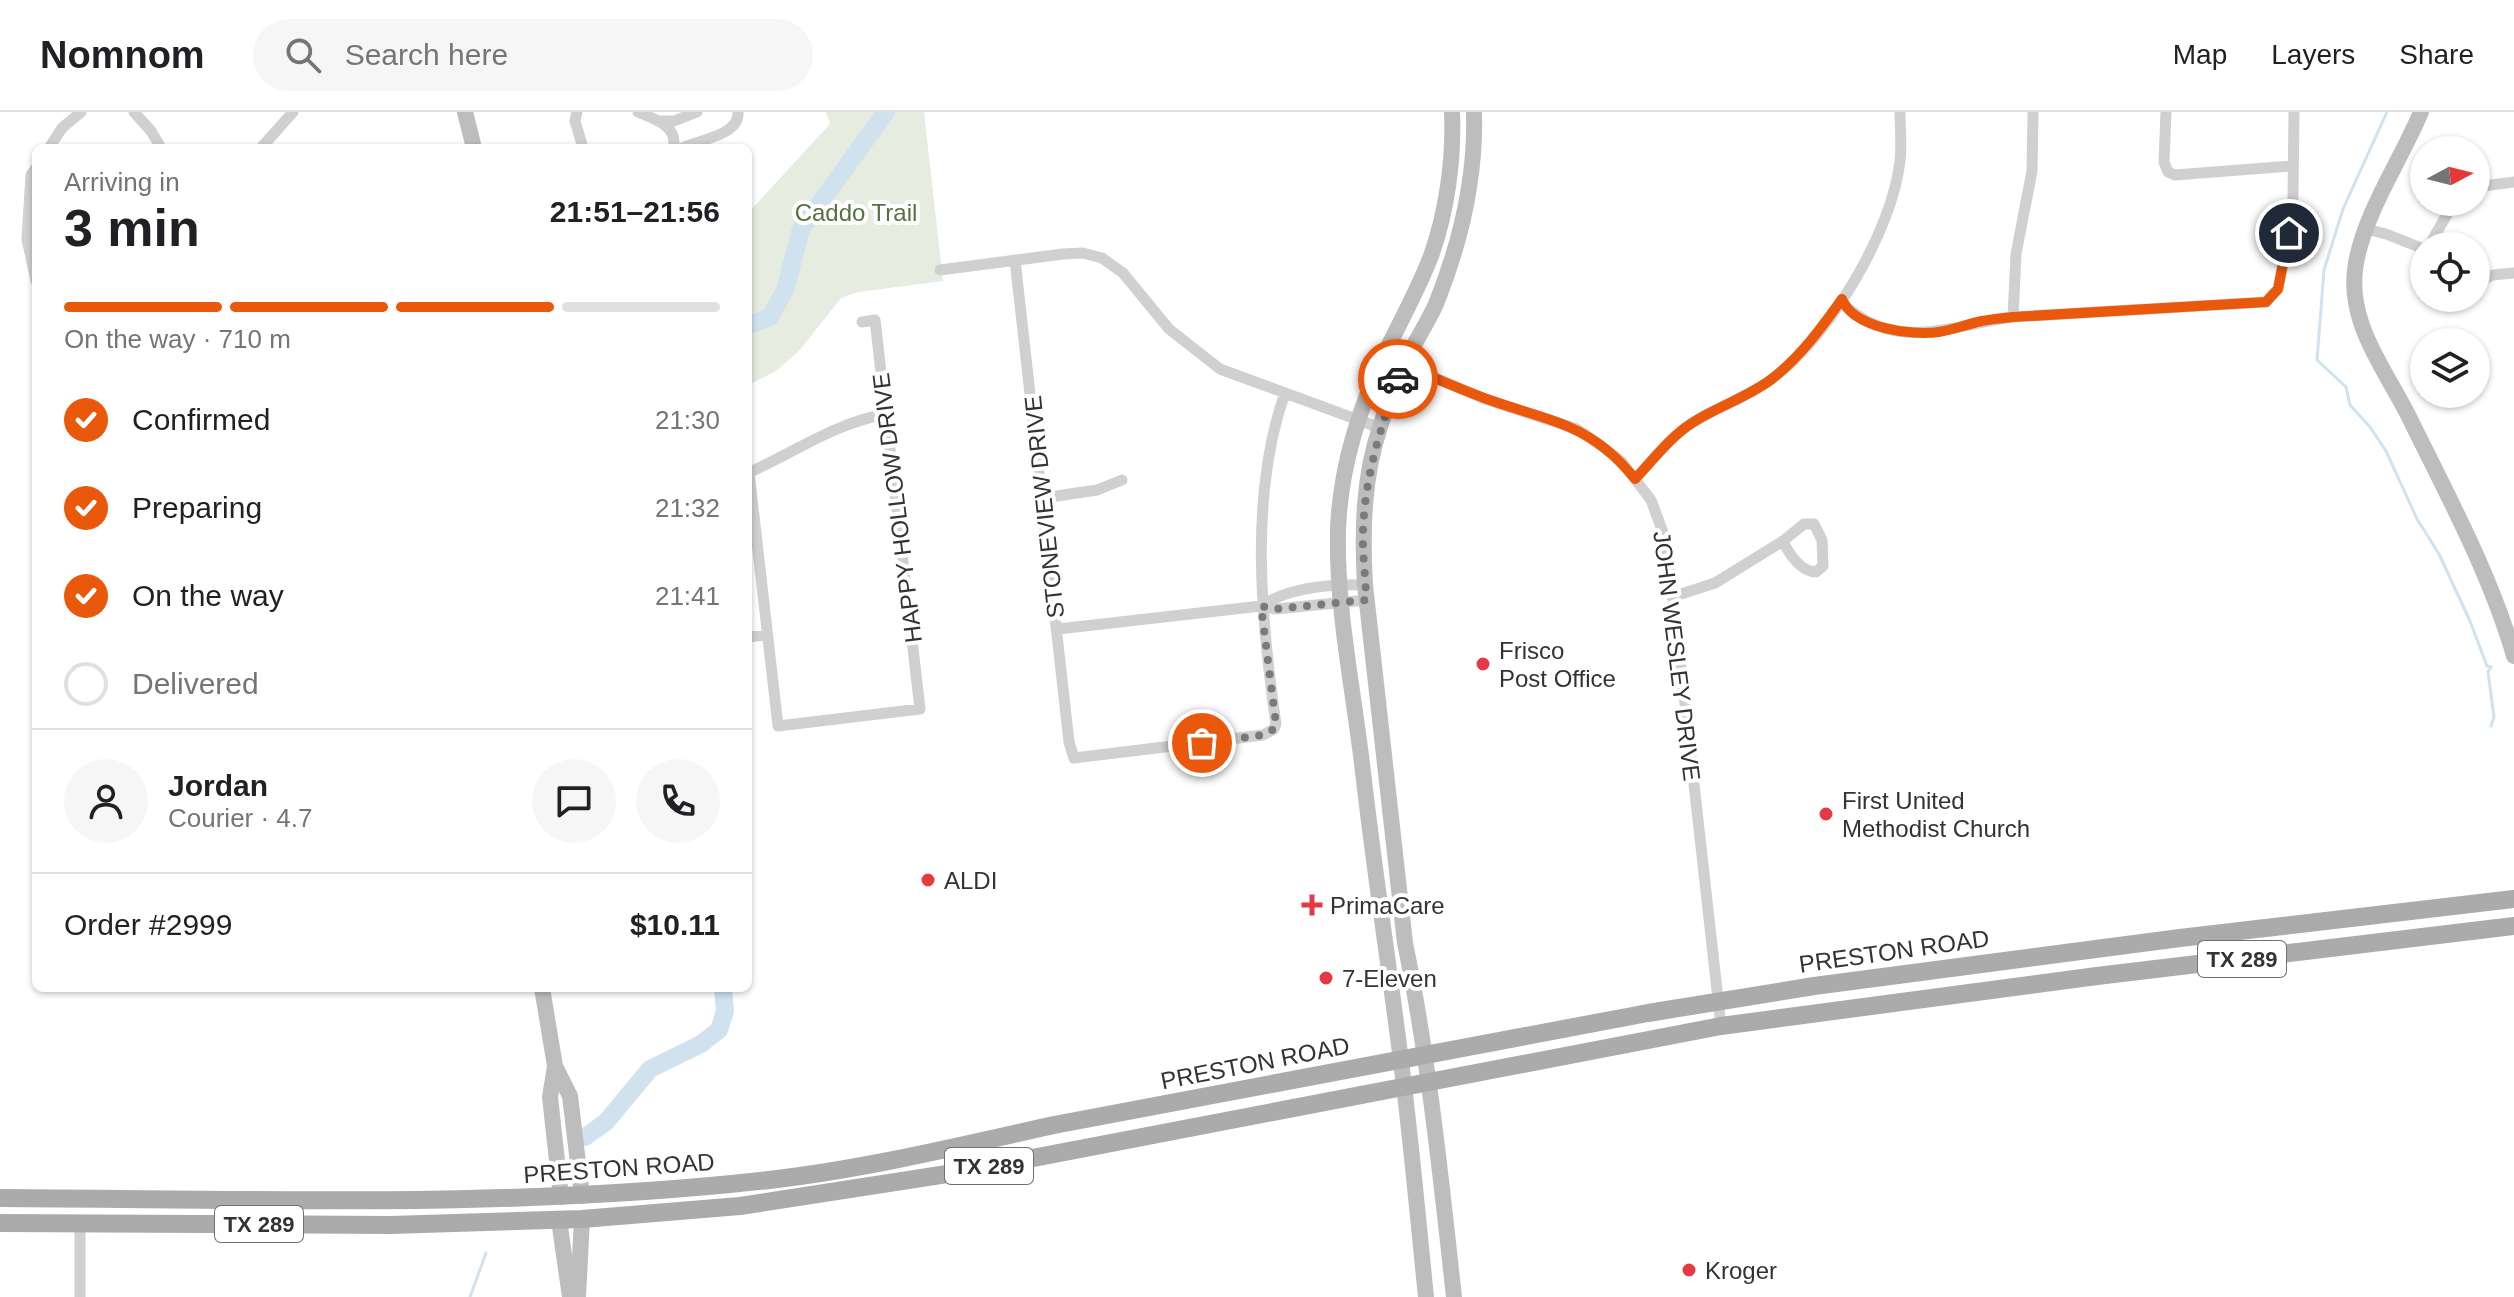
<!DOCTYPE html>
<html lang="en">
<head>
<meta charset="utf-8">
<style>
	body { margin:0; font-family:Helvetica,sans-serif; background:#f6f6f6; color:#202124; height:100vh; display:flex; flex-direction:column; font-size:30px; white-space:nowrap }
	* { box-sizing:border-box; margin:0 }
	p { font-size:26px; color:#757577 }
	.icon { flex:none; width:44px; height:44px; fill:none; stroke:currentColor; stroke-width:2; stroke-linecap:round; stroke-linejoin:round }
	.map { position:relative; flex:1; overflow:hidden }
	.drawer { position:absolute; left:32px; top:32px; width:720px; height:848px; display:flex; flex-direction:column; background:#fff; border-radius:12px; box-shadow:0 2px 6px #0004 }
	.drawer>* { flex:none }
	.needle { width:52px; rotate:83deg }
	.controls { position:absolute; left:2410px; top:24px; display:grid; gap:16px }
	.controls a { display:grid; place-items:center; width:80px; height:80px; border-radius:50%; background:#fff; box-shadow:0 2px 6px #0004; font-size:40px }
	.pin { position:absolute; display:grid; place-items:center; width:68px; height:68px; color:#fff; margin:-34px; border:4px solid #fff; border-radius:50%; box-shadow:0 2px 8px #0007 }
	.courier { position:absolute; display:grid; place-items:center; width:80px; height:80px; margin:-40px; border:6px solid #ea580c; border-radius:50%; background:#fff; color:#222; box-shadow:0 2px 10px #0007 }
	.head em { font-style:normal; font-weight:700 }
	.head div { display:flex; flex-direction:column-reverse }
	.head { display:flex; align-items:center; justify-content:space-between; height:136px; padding:0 32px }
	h1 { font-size:52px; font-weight:700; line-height:60px }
	.bar { display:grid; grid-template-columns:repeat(4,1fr); gap:12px 8px; align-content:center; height:96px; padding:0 32px }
	.bar i { height:10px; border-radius:6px; background:#e0e0e0 }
	.bar .selected { background:#ea580c }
	.bar p { grid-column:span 4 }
	.line { display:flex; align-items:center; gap:20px; padding:0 32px; border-top:2px solid #e0e0e0 }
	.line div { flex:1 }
	.round { display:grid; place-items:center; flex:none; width:84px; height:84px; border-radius:42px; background:#f6f6f6 }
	ol { padding:0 32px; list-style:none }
	li { display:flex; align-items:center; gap:24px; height:88px }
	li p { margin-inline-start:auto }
	li .icon { padding:8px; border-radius:50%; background:#ea580c; color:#fff; stroke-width:4 }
	li:last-child { color:#757577 }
	li i { width:44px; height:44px; border:4px solid #e0e0e0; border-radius:50% }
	header { display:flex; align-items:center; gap:48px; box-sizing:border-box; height:112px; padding:0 40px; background:#fff; border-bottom:2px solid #e0e0e0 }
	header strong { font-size:38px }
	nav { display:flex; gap:44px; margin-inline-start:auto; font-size:28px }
	.search { width:560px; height:72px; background:#f6f6f6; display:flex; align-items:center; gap:20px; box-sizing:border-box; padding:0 28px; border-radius:44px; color:#757577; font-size:30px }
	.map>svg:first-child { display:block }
	.green { fill:#e6ecdf }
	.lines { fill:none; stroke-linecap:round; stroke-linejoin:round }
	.stream { stroke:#cfe2ee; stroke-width:3 }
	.river { stroke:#cfe2ee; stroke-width:18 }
	.street { stroke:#d0d0d0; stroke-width:11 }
	.secondary { stroke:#bdbdbd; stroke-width:16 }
	.primary { stroke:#ababab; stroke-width:18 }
	.done { stroke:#7a7a7a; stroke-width:8; stroke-dasharray:0 14.4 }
	.route { stroke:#ea580c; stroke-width:10 }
	.poi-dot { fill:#e63946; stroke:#fff; stroke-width:3 }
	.labels { text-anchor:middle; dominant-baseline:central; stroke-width:8; stroke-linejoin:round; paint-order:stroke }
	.shield { fill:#fff; stroke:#707070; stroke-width:2 }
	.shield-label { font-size:22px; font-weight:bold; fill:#333 }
	.park-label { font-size:24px; fill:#56703f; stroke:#fff }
	.street-label { font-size:24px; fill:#333; stroke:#fff }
	.poi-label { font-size:24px; fill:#333; stroke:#fff; text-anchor:start }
</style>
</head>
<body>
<header>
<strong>Nomnom</strong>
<div class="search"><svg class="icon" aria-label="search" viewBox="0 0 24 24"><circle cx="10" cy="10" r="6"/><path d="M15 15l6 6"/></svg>Search here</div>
<nav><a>Map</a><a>Layers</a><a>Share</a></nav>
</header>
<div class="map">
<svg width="2514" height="1185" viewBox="0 0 2514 1185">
	<rect width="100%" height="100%" fill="#fff"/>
	<path class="green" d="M826 0H924L943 169 858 180 841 186 799 239 776 259 748 273V101L830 12Z"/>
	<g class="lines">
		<path class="stream" d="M2387 0 2343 97 2324 158 2317 248 2346 275 2350 293 2370 315 2386 339 2417 407 2439 442 2470 509 2487 554 2491 555 2488 560 2494 605 2491 614
			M470 1185 486 1141"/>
		<path class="river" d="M748 214 770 205 785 178 801 117 886 0
			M585 1025 606 1010 650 957 701 932 719 918 725 899 723 876"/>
		<path class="street" d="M134 0 151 19 161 36
			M577 0 575 9 583 36
			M638 0C654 7 679 14 673 36
			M2166 0 2164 50 2168 60 2175 63 2292 54
			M658 9H674L697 0
			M49 36 62 16 81 0
			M261 36 293 0
			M682 36C699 28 740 23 738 0
			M36 56 31 63 27 127 36 169
			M2476 75 2514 70
			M2367 117 2386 122 2424 137
			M2429 134 2454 90
			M1015 148 1069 630 1074 646 1263 623 1274 617 1276 612C1261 508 1249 382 1285 281
			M2424 153V169
			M940 158 1063 142 1083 141 1102 146 1123 161 1169 217 1220 257 1380 316
			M2476 170 2493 163 2514 161
			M1842 187C1845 196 1851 199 1859 204 1906 237 1963 211 2013 205L2266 190 2278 177 2289 121 2293 85 2294 0
			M2013 205 2016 142 2032 59 2033 0
			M1384 244 1485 287 1577 317 1603 335 1621 349 1651 388 1664 423 1670 457 1721 914
			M749 360 778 614 920 597 875 208 862 210
			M748 361C795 340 835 311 886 302
			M1635 367C1653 348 1669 326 1692 311 1717 295 1748 285 1772 267 1829 225 1892 120 1900 49 1902 33 1900 16 1900 0
			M1043 386 1097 378 1122 368
			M1804 412H1814L1822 428 1823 454 1816 460C1801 460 1789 442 1783 429Z
			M1672 485 1715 471 1783 429
			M1261 494C1290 475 1331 472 1365 473
			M1058 517 1261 494 1276 497 1366 488
			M748 525 767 523
			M80 1113V1185"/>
		<path class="secondary" d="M465 0 474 36
			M2421 0C2401 48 2365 100 2356 151 2345 211 2387 259 2411 309 2448 384 2491 464 2514 544
			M542 876 555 954 550 985 561 1085
			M555 954 570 984 582 1084
			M559 1108 570 1185
			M578 1185 582 1107
			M1426 1185C1418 1106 1411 1028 1401 949 1389 853 1374 757 1363 660 1354 580 1336 499 1338 418 1340 358 1359 297 1384 243 1400 210 1418 178 1431 144 1447 99 1454 47 1452 0
			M1454 1185C1441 1067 1429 948 1405 831L1365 473C1362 419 1363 366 1380 315 1387 294 1395 272 1404 252 1414 231 1427 212 1436 192 1460 132 1476 64 1474 0"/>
		<path class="primary" d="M0 1086C256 1087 514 1097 769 1068 865 1057 960 1034 1054 1013L1648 901 1814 874 2180 826 2514 787
			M0 1111 391 1113 582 1107 740 1094 960 1060 1721 914 2097 864 2514 814"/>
	</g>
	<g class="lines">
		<path class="done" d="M1202 631 1263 623 1274 617 1276 612 1261 494 1276 497 1366 488C1366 465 1362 442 1363 419 1365 365 1380 317 1398 267"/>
		<path class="route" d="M1398 267 1403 253C1430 264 1457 276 1484 286 1547 309 1590 310 1635 367 1653 348 1670 325 1692 311 1718 294 1749 285 1773 266 1801 244 1822 215 1842 187 1853 216 1911 224 1939 220 1953 218 1967 212 1982 209 1992 207 2003 206 2013 205L2266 190 2278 177 2289 121"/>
	</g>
	<g class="poi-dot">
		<circle cx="1483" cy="552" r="8"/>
		<circle cx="1826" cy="702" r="8"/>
		<circle cx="928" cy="768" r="8"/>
		<path d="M1308 781h8v8h8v8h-8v8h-8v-8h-8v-8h8z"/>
		<circle cx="1326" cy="866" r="8"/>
		<circle cx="1689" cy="1158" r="8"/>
	</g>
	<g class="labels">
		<g class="shield">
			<rect x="2198" y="829" width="88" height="36" rx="6"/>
			<rect x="945" y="1036" width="88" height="36" rx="6"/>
			<rect x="215" y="1094" width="88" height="36" rx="6"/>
		</g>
		<g class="shield-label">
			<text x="2242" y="847">TX 289</text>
			<text x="989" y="1054">TX 289</text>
			<text x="259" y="1112">TX 289</text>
		</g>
		<g class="park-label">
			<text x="856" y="100">Caddo Trail</text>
		</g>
		<g class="street-label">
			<text transform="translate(1044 395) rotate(-96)">STONEVIEW DRIVE</text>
			<text transform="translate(897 396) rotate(-97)">HAPPY HOLLOW DRIVE</text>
			<text transform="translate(1677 544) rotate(83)">JOHN WESLEY DRIVE</text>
			<text transform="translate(1894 839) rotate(-8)">PRESTON ROAD</text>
			<text transform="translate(1255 951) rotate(-11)">PRESTON ROAD</text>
			<text transform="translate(619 1056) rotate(-4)">PRESTON ROAD</text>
		</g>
		<g class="poi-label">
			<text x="1499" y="538">Frisco<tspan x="1499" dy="28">Post Office</tspan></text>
			<text x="1842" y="688">First United<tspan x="1842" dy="28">Methodist Church</tspan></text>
			<text x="944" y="768">ALDI</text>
			<text x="1330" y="793">PrimaCare</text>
			<text x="1342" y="866">7-Eleven</text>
			<text x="1705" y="1158">Kroger</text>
		</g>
	</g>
</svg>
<div class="controls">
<a><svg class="needle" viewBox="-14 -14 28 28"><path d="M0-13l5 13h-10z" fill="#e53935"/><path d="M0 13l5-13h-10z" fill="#757577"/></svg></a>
<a><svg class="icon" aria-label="locate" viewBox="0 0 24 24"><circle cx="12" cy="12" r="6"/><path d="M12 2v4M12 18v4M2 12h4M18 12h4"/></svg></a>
<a><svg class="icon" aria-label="layers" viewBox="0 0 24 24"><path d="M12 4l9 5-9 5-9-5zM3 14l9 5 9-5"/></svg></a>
</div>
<div class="pin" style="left:1202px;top:631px;background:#ea580c"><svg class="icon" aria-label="bag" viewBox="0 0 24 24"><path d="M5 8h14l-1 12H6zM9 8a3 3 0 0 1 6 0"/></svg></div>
<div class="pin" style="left:2289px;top:121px;background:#1f2937"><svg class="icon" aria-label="home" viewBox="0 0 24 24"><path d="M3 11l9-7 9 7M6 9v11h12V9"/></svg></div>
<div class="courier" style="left:1398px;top:267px"><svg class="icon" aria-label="car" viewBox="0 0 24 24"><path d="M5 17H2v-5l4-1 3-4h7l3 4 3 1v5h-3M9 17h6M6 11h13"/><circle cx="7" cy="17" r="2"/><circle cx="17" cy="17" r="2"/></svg></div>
<section class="drawer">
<div class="head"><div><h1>3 min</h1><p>Arriving in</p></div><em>21:51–21:56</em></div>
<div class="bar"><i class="selected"></i><i class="selected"></i><i class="selected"></i><i></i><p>On the way · 710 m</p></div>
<ol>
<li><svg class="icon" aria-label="check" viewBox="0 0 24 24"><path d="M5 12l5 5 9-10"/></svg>Confirmed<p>21:30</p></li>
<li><svg class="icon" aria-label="check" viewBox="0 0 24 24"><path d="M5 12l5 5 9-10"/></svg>Preparing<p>21:32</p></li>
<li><svg class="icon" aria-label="check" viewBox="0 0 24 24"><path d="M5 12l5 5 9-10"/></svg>On the way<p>21:41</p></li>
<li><i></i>Delivered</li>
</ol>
<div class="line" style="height:144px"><a class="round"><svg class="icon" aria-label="person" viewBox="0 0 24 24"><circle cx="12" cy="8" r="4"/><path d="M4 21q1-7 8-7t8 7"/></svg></a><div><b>Jordan</b><p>Courier · 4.7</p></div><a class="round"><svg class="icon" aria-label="chat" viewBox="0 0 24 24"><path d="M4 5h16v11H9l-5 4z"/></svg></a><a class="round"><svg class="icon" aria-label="phone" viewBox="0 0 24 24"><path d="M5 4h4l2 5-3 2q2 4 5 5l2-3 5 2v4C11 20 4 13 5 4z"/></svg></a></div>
<div class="line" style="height:104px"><div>Order #2999</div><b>$10.11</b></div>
</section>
</div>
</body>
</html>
